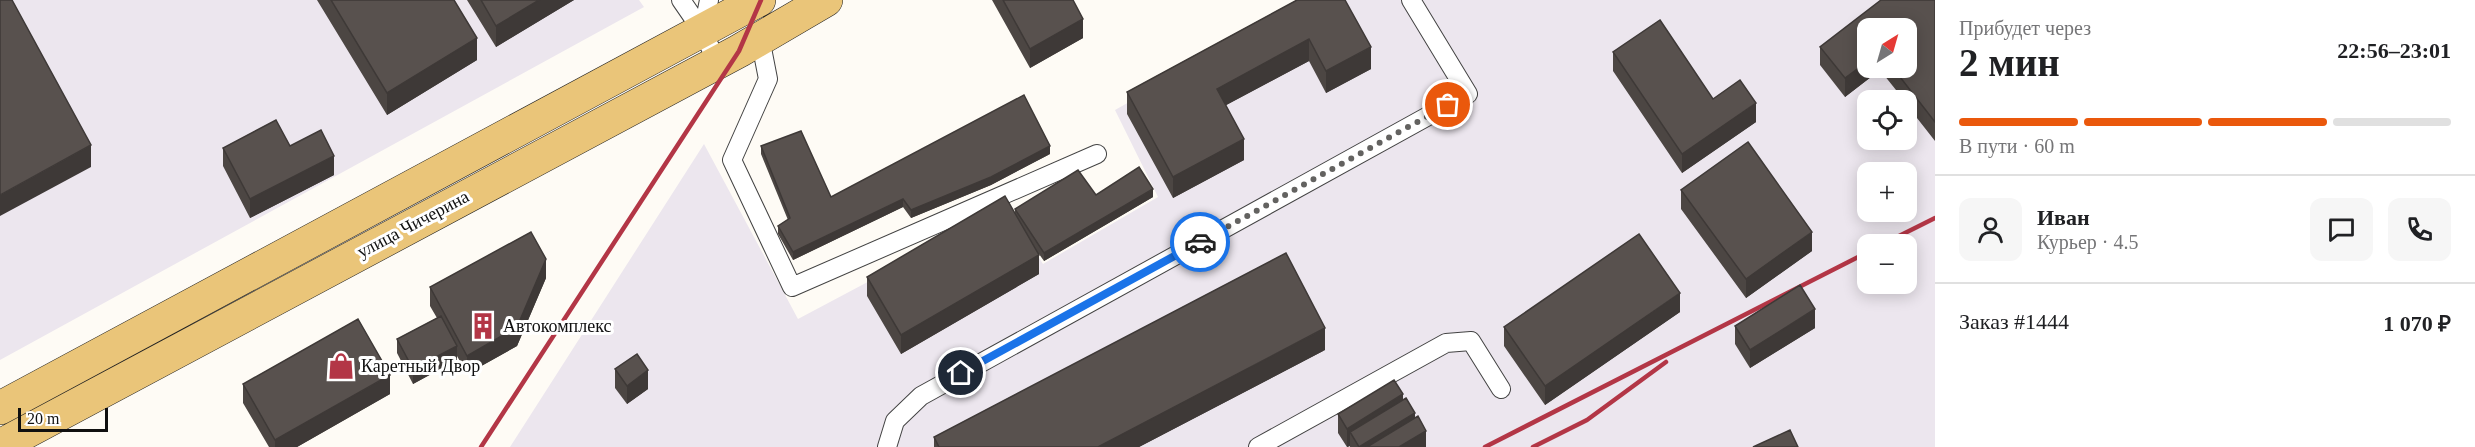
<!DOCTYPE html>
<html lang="ru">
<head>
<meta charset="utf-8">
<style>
	body { margin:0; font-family:Georgia,serif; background:#f6f6f6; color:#202124; height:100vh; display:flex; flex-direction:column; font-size:22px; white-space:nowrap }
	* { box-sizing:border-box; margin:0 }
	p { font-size:20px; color:#757577 }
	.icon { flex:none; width:33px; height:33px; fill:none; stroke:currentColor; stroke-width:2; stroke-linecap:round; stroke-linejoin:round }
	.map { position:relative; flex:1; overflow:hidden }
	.panel { display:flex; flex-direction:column; background:#fff; width:540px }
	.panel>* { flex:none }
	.needle { width:39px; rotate:37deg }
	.buttons { position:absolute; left:1857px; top:18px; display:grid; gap:12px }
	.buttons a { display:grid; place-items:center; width:60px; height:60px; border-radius:12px; background:#fff; box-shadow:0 3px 15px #0003; font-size:30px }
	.scale { position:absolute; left:18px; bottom:15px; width:90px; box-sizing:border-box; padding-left:6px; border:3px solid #101010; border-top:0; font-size:16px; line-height:21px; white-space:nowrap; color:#101010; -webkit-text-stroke:4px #fff; paint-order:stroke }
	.pin { position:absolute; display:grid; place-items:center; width:51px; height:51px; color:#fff; margin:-26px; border:3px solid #fff; border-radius:50%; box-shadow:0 2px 6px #0007 }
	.courier { position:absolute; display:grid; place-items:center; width:60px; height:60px; margin:-30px; border:4px solid #1a73e8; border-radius:50%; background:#fff; color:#222; box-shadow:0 2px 8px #0007 }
	.headline em { font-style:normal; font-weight:800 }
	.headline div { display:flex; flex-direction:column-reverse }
	.headline { display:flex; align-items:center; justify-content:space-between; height:102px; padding:0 24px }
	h1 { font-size:39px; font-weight:800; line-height:45px }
	.bar { display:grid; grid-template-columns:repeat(4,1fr); gap:9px 6px; align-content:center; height:72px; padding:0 24px }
	.bar i { height:8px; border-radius:4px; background:#e0e0e0 }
	.bar .selected { background:#ea580c }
	.bar p { grid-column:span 4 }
	.line { display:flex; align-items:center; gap:15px; padding:0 24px; border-top:2px solid #e0e0e0 }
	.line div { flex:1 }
	.round { display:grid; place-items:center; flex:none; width:63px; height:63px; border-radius:12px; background:#f6f6f6 }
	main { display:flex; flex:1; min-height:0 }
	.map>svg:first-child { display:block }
	.industrial { fill:#ece6ee; fill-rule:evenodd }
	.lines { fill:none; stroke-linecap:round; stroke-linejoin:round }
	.lane-casing { stroke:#434343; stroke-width:20 }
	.primary-casing { stroke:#212121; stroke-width:34 }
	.lane { stroke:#fff; stroke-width:18 }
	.primary { stroke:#eac579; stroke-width:33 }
	.rail { stroke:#b33646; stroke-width:4.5 }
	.wall { fill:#4c4643; fill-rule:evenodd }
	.shaded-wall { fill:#3e3937 }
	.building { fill:#58514e; stroke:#3e3937; stroke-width:1.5 }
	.done { stroke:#636260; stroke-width:6; stroke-dasharray:0 10.8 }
	.route { stroke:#1a73e8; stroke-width:8 }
	.labels { text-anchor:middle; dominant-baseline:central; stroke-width:6; stroke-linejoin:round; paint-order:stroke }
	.street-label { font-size:18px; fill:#101010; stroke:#fff }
	.poi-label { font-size:18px; fill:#101010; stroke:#fff; text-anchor:start }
</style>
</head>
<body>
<main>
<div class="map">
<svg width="1935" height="447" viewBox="0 0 1935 447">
	<rect width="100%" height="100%" fill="#fefbf5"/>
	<path class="industrial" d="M0 0H639L644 7 0 360Z
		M1310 0H1935V447H510L704 144 798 319 1007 208 1043 264 1158 197 1115 110ZM1868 28H1906V68H1868ZM1868 100H1906V140H1868ZM1868 172H1906V212H1868ZM1868 244H1906V284H1868Z"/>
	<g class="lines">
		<defs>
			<path id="lane" d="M681 0 703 32 717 62
				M703 30 709 0
				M760 38 768 79 732 160 792 287 1097 154
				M887 447 895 421 921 396 1468 94 1411 0
				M1258 447 1446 343 1471 341 1501 389"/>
			<path id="primary" d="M0 408 759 0
				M0 446 739 51 826 0"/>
		</defs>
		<use href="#lane" class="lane-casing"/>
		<use href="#primary" class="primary-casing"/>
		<use href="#lane" class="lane"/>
		<use href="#primary" class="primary"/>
		<path class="rail" d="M1883 244 1935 218
			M481 447 739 51 761 0
			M1485 447 1868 252
			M1533 447 1587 420 1666 362"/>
	</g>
	<path class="wall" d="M317 0H454L477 60 387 115Z
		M467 0H574L496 47Z
		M992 0H1072L1083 38 1030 68Z
		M1297 0 1371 69 1326 93 1309 61 1226 105 1244 160 1173 198 1127 114V92Z
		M1935 0V141L1906 104V100H1904L1880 70 1845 97 1820 65V47ZM1868 28 1906 68H1868Z
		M1613 52 1713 99 1756 122 1682 173 1613 71Z
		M290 146 334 175 250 218 223 166V148Z
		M761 146 831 197 1050 154 991 185 911 218 903 207 793 260 778 234V226L788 220 761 154Z
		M1681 190 1812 251 1746 298 1681 209Z
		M1096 195 1153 197 1044 261 1039 254V274L901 354 867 296V277L1015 213V209Z
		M546 278 517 346 467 374 457 356V360L413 384 397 353V339L437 318 430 306V287Z
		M1680 312 1545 405 1504 346V327Z
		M1735 326 1815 328 1750 368 1735 344Z
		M1325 350 1139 447H934V437Z
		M615 369 648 389 627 404 615 388Z
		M243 384 390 394 297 447H269L243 403Z
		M1403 400 1415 418 1426 447H1350V446L1347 447 1338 433V414Z"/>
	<path class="shaded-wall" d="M539 0H574L496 47V26Z
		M1083 19V38L1030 68V49Z
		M477 38V60L387 115V93Z
		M1309 39V61L1217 110V89Z
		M1371 47V69L1326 93V71Z
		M1868 61V68H1880V70L1845 97V78Z
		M1756 103V122L1682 173V154Z
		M1244 139V160L1173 198V177Z
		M91 145V167L0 216V195Z
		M1050 146V154L991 185 911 218V210Z
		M334 156V175L250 218V199Z
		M1153 189V197L1044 261V253Z
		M903 199V207L793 260V252Z
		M1812 232V251L1746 298V279Z
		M1039 255V274L901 354V335Z
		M546 259V278L517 346 467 374V356Z
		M1680 293V312L1545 405V386Z
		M1815 309V328L1750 368V350Z
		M1325 328V350L1139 447H1098Z
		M457 346V360L413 384V369Z
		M648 370V389L627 404V386Z
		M390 375V394L297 447H275V440Z
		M1403 394V413L1350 432V446L1347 447V429Z
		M1415 413V431L1389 447H1359Z
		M1426 431V447H1399Z"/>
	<path class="building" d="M0 0H12L91 145 0 195Z
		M331 0H454L477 38 387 93Z
		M481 0H539L496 26Z
		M1003 0H1073L1083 19 1030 49Z
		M1297 0H1345L1371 47 1326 71 1309 39 1217 89 1244 139 1173 177 1127 92Z
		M1881 0H1935V122L1893 68H1906V28H1868V61L1845 78 1820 47Z
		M1660 20 1713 99 1740 80 1756 103 1682 154 1613 52Z
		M1024 95 1050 146 991 177 911 210 903 199 793 252 778 226 790 218 761 146 801 131 831 197Z
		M276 120 290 146 321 130 334 156 250 199 223 148Z
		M1748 142 1812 232 1746 279 1681 190Z
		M1139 167 1153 189 1044 253 1015 209 1078 170 1096 195Z
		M1005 196 1039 255 901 335 867 277Z
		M531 232 546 259 517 327 467 356 430 287Z
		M1639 234 1680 293 1545 386 1504 327Z
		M1286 253 1325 328 1098 447H939L934 437Z
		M1800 285 1815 309 1750 350 1735 326Z
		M441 316 457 346 413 369 397 339Z
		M358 319 390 375 275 440 243 384Z
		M637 354 648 370 627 386 615 369Z
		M1394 380 1403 394 1347 429 1338 414Z
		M1406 398 1415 413 1359 447 1350 432Z
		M1418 416 1426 431 1399 447H1367Z
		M1790 430 1798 447H1753Z"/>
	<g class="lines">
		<path class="done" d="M1200 242 1448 105"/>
		<path class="route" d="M961 373 1200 242"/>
	</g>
	<defs>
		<symbol id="building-bare" viewBox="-9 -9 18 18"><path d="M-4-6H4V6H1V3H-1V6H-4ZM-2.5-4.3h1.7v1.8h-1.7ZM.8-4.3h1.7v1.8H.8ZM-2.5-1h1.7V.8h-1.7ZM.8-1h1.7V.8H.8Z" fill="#b33646" stroke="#fff" stroke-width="2.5" paint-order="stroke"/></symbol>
		<symbol id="shop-bare" viewBox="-9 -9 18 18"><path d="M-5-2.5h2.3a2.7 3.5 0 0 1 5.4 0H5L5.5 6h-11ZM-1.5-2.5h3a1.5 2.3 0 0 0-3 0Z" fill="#b33646" stroke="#fff" stroke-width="2.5" paint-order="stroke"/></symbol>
	</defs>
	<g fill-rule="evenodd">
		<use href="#building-bare" x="464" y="307" width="38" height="38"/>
		<use href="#shop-bare" x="322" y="347" width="38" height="38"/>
	</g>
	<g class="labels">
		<g class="street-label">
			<text transform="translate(413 224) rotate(-28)">улица Чичерина</text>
		</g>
		<g class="poi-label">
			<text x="503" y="326">Автокомплекс</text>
			<text x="361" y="366">Каретный Двор</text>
		</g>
	</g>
</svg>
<div class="buttons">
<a><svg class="needle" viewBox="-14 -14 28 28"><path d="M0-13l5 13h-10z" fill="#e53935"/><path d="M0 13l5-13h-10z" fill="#757577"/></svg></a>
<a><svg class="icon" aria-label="locate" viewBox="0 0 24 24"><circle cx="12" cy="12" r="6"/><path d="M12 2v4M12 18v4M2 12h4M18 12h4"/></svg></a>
<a>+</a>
<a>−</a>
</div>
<div class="scale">20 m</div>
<div class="pin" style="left:1448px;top:105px;background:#ea580c"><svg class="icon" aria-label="bag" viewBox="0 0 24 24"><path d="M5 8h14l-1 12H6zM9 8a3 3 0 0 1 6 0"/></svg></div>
<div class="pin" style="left:961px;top:373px;background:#1f2937"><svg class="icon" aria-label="home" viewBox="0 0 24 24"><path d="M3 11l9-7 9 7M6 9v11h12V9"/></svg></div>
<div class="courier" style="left:1200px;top:242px"><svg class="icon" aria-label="car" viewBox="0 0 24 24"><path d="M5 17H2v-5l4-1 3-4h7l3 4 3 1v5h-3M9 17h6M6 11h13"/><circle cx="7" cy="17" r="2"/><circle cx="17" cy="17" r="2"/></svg></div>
</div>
<section class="panel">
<div class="headline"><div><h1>2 мин</h1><p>Прибудет через</p></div><em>22:56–23:01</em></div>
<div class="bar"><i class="selected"></i><i class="selected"></i><i class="selected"></i><i></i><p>В пути · 60 m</p></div>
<div class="line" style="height:108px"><a class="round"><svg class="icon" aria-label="person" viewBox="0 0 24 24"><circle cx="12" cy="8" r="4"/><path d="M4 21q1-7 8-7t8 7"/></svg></a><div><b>Иван</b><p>Курьер · 4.5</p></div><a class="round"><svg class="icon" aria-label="chat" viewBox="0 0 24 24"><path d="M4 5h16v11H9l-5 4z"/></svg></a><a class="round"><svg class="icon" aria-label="phone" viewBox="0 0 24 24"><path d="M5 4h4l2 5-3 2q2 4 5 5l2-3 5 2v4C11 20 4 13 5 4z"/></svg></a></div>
<div class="line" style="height:78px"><div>Заказ #1444</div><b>1 070 ₽</b></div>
</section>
</main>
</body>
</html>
